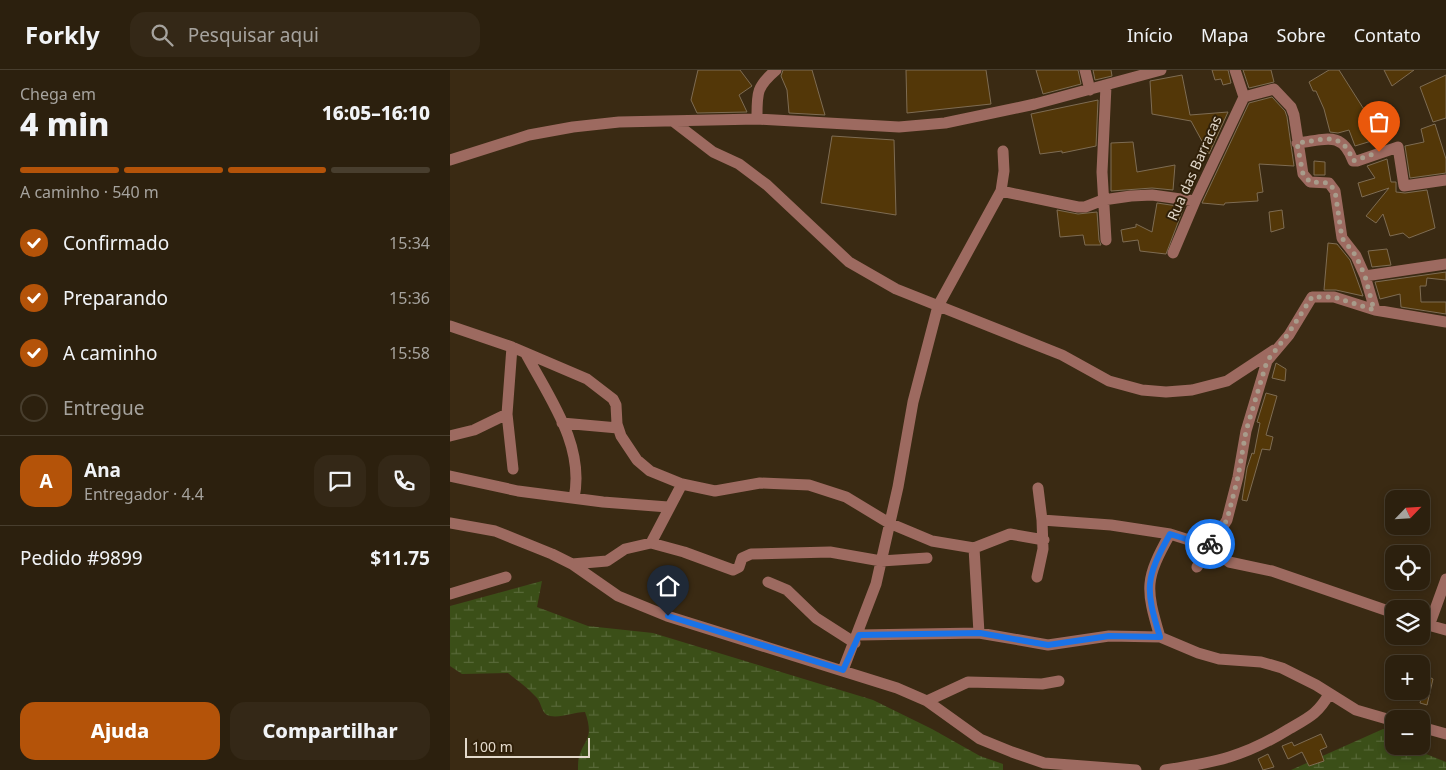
<!DOCTYPE html>
<html lang="pt">
<head>
<meta charset="utf-8">
<style>
	body { margin:0; font-family:"Noto Sans",sans-serif; background:#342817; color:#f1f3f6; height:100vh; display:flex; flex-direction:column; font-size:19px; white-space:nowrap }
	* { box-sizing:border-box; margin:0 }
	p { font-size:16px; color:#a6a39e }
	.icon { flex:none; width:28px; height:28px; fill:none; stroke:currentColor; stroke-width:2; stroke-linecap:round; stroke-linejoin:round }
	.map { position:relative; flex:1; overflow:hidden }
	.drawer { display:flex; flex-direction:column; background:#2c200e; width:450px }
	.drawer>* { flex:none }
	.needle { width:32px; rotate:65deg }
	.controls { position:absolute; left:935px; top:420px; display:grid; gap:10px }
	.controls a { display:grid; place-items:center; width:45px; height:45px; border-radius:10px; background:#2c200e; box-shadow:0 2px 8px #0003,0 0 0 1px #483e2e; font-size:25px }
	.scale { position:absolute; left:15px; bottom:12px; width:125px; box-sizing:border-box; padding-left:5px; border:2px solid #e3d9cb; border-top:0; font-size:14px; line-height:18px; white-space:nowrap; color:#e3d9cb; -webkit-text-stroke:4px #302009; paint-order:stroke }
	.pin { position:absolute; display:grid; place-items:center; width:42px; height:42px; color:#fff; margin:-51px -21px; border-radius:50% 50% 50% 0; rotate:-45deg; box-shadow:0 0 5px #0007 }
	.pin .icon { rotate:45deg }
	.courier { position:absolute; display:grid; place-items:center; width:50px; height:50px; margin:-25px; border:4px solid #1a73e8; border-radius:50%; background:#fff; color:#222; box-shadow:0 1px 6px #0007 }
	.head em { font-style:normal; font-weight:800 }
	.head div { display:flex; flex-direction:column-reverse }
	.head { display:flex; align-items:center; justify-content:space-between; height:85px; padding:0 20px }
	h1 { font-size:32px; font-weight:800; line-height:38px }
	.bar { display:grid; grid-template-columns:repeat(4,1fr); gap:8px 5px; align-content:center; height:60px; padding:0 20px }
	.bar i { height:6px; border-radius:4px; background:#483e2e }
	.bar .active { background:#b45309 }
	.bar p { grid-column:span 4 }
	.line { display:flex; align-items:center; gap:12px; padding:0 20px; border-top:1px solid #483e2e }
	.line div { flex:1 }
	.round { display:grid; place-items:center; flex:none; width:52px; height:52px; border-radius:15px; background:#342817 }
	ol { padding:0 20px; list-style:none }
	li { display:flex; align-items:center; gap:15px; height:55px }
	li p { margin-inline-start:auto }
	li .icon { padding:5px; border-radius:50%; background:#b45309; color:#fff; stroke-width:4 }
	li:last-child { color:#a6a39e }
	li i { width:28px; height:28px; border:2px solid #483e2e; border-radius:50% }
	.button { display:flex; gap:10px; margin-top:auto; padding:10px 20px }
	.button a { flex:1; height:58px; border-radius:15px; background:#b45309; color:#fff; font-size:20px; font-weight:800; line-height:58px; text-align:center }
	.button a+a { background:#342817; color:#f1f3f6 }
	header { display:flex; align-items:center; gap:30px; box-sizing:border-box; height:70px; padding:0 25px; background:#2c200e; border-bottom:1px solid #483e2e }
	header strong { font-size:24px }
	nav { display:flex; gap:28px; margin-inline-start:auto; font-size:18px }
	.search { width:350px; height:45px; background:#342817; display:flex; align-items:center; gap:12px; box-sizing:border-box; padding:0 18px; border-radius:15px; color:#a6a39e; font-size:19px }
	main { display:flex; flex:1; min-height:0 }
	.map>svg:first-child { display:block }
	.wetland { fill:url(#wetland-marsh) }
	.building { fill:#533708; stroke:#7e6c53 }
	.lines { fill:none; stroke-linecap:round; stroke-linejoin:round }
	.minor { stroke:#9d6a60; stroke-width:11 }
	.done { stroke:#a89c8b; stroke-width:5; stroke-dasharray:0 9 }
	.route { stroke:#1a73e8; stroke-width:6 }
	.labels { text-anchor:middle; dominant-baseline:central; stroke-width:4; stroke-linejoin:round; paint-order:stroke }
	.street-label { font-size:14px; fill:#e3d9cb; stroke:#302009 }
</style>
</head>
<body>
<header>
<strong>Forkly</strong>
<div class="search"><svg class="icon" aria-label="search" viewBox="0 0 24 24"><circle cx="10" cy="10" r="6"/><path d="M15 15l6 6"/></svg>Pesquisar aqui</div>
<nav><a>Início</a><a>Mapa</a><a>Sobre</a><a>Contato</a></nav>
</header>
<main>
<section class="drawer">
<div class="head"><div><h1>4 min</h1><p>Chega em</p></div><em>16:05–16:10</em></div>
<div class="bar"><i class="active"></i><i class="active"></i><i class="active"></i><i></i><p>A caminho · 540 m</p></div>
<ol>
<li><svg class="icon" aria-label="check" viewBox="0 0 24 24"><path d="M5 12l5 5 9-10"/></svg>Confirmado<p>15:34</p></li>
<li><svg class="icon" aria-label="check" viewBox="0 0 24 24"><path d="M5 12l5 5 9-10"/></svg>Preparando<p>15:36</p></li>
<li><svg class="icon" aria-label="check" viewBox="0 0 24 24"><path d="M5 12l5 5 9-10"/></svg>A caminho<p>15:58</p></li>
<li><i></i>Entregue</li>
</ol>
<div class="line" style="height:90px"><b class="round" style="background:#b45309;color:#fff">A</b><div><b>Ana</b><p>Entregador · 4.4</p></div><a class="round"><svg class="icon" aria-label="chat" viewBox="0 0 24 24"><path d="M4 5h16v11H9l-5 4z"/></svg></a><a class="round"><svg class="icon" aria-label="phone" viewBox="0 0 24 24"><path d="M5 4h4l2 5-3 2q2 4 5 5l2-3 5 2v4C11 20 4 13 5 4z"/></svg></a></div>
<div class="line" style="height:65px"><div>Pedido #9899</div><b>$11.75</b></div>
<div class="button"><a>Ajuda</a><a>Compartilhar</a></div>
</section>
<div class="map">
<svg width="996" height="700" viewBox="0 0 996 700">
	<defs>
		<pattern id="wetland-marsh" width="20" height="14" patternUnits="userSpaceOnUse" patternTransform="scale(1.25)"><rect width="20" height="14" fill="#3b4f18"/><path d="M1 5h8M5 5V1M11 12h8M15 12V8" fill="none" stroke="#576838"/></pattern>
	</defs>
	<rect width="100%" height="100%" fill="#3a2a13"/>
	<path class="wetland" d="M92 511 87 537 138 556 203 563 423 630 482 659 530 686 553 694V700H128C127 670 147 675 135 642 123 642 112 648 100 646 91 644 92 634 87 628 78 618 68 611 58 603L12 604 0 596V536Z
		M933 659 944 661V676H956L996 692V700H841Z"/>
	<path class="building" d="M248 0H290L302 16 289 25 297 42 247 43 241 30Z
		M333 0H362L375 45 339 43 337 20 331 6Z
		M456 0H536L541 34 457 43Z
		M586 0H628L631 14 593 24Z
		M643 0H661L662 6 645 10Z
		M762 0H778L781 13 773 15 771 9 765 10Z
		M793 0H821L824 12 799 18Z
		M879 0H889L915 41 933 35 939 53 923 59 928 69 905 76 899 60 888 63 880 62 874 39 866 21H863L859 12Z
		M934 0H964L942 16Z
		M732 5 740 45 778 42 759 84 741 51 702 44 700 11Z
		M996 5V48L983 52 970 17Z
		M822 27 835 41 837 47 844 96 809 94 813 122 807 123 808 131 775 133 774 135 752 133 799 33Z
		M648 30 646 76 612 83V81L590 84 581 44Z
		M985 54 996 89V103L960 108 955 76 974 72 971 59Z
		M382 66 444 70 446 145 371 133Z
		M683 72 687 102 725 95 723 120 702 118 661 121V73Z
		M937 89 941 112H946V122L955 123 977 120 985 158 959 168 953 163 940 166 933 144 926 153 916 146 939 118 912 127 908 113 925 108 917 96Z
		M864 91 875 92V105H864Z
		M707 133 734 137 716 184 690 181 688 170 673 172 671 160 686 157V154L702 162Z
		M607 140 628 144 647 142 649 170 651 175H635L633 165 610 167Z
		M832 140 834 158 821 162 819 142Z
		M878 173 887 174 900 190 913 226 886 220H874Z
		M937 179 941 195 922 197 918 181Z
		M996 202V210L977 208 976 216H970L971 232H996V244L951 237 950 224 930 229 925 212Z
		M826 293 836 299 835 311 822 308Z
		M816 323 827 326 816 365 823 367 820 380 812 379 797 431 792 430 797 398 802 383 804 384 810 353 807 352Z
		M977 606 983 609 977 635 970 633Z
		M871 664 877 677 870 680 874 691 859 696 852 682 838 689 832 676 842 672 844 676Z
		M818 684 824 697 813 700 808 689Z"/>
	<g class="lines">
		<path class="minor" d="M635 0 640 20
			M785 0 794 27
			M794 27 824 19 841 37 844 45 853 104 860 112 879 113 885 121 892 168 906 186 915 206 925 240
			M307 49C307 23 306 17 326 0
			M224 52 263 82 289 94 317 115 399 192 446 219 612 285 659 311 692 320 716 322 742 320 777 311 824 280
			M847 73C875 70 892 60 903 91H907L948 77 954 116 996 110
			M0 90 79 65 123 57 169 52 307 49 449 57 495 53 585 34 711 0
			M551 121 628 137H635L653 130 681 126 702 125 745 131
			M656 170 652 102 656 16
			M723 183 745 131 794 27
			M915 206 996 194
			M0 256 62 277 137 309 163 329 166 335 167 354 171 366 187 390 200 401 232 414 265 421 310 413 359 415 396 427 439 453 482 471 524 478 560 464 594 470
			M62 277 57 344 63 399
			M76 284C100 329 135 376 124 428
			M112 353 168 358
			M0 366 24 360 57 344
			M0 406 68 421 153 432 218 437
			M588 418 592 450
			M0 453 45 461 102 484 122 494 168 526 217 546 447 618 477 631 530 669 562 682 594 693 686 700
			M201 473 232 414
			M524 478 529 563
			M122 494 157 491 175 479 201 473 234 482 283 500 289 497 292 488 301 484 380 482 431 491 477 488
			M747 497 777 450 788 407 796 361 817 291 839 265 862 227H884L925 240 996 252
			M587 507 593 479 592 450 661 455 720 464 758 476 779 492 822 501 944 543
			M318 512 337 520 366 548 405 573
			M0 524 56 507
			M971 553 996 560
			M979 556 996 509
			M409 565 529 563 598 575 659 566 710 567 748 583 769 589 811 592 832 598 866 615 906 640 944 651
			M710 567C695 517 695 509 720 464
			M393 600 426 514 448 417 463 332 488 236 551 121 554 101 553 81
			M477 631 518 612 592 614 609 611
			M971 657 996 664
			M715 700C766 692 794 687 839 659 858 648 868 644 879 624"/>
	</g>
	<g class="lines">
		<path class="done" d="M760 474 777 450 788 407 796 361 817 291 838 264 862 227H884L924 240 915 206 906 186 892 168 885 121 879 113 860 112 853 104 847 73C875 70 892 60 903 91L929 82"/>
		<path class="route" d="M218 546 393 600 409 565 530 563 598 575 659 566 710 567C695 518 695 509 720 464L758 476 760 474"/>
	</g>
	<g class="labels">
		<g class="street-label">
			<text transform="translate(744 98) rotate(-66)">Rua das Barracas</text>
		</g>
	</g>
</svg>
<div class="controls">
<a><svg class="needle" viewBox="-14 -14 28 28"><path d="M0-13l5 13h-10z" fill="#e53935"/><path d="M0 13l5-13h-10z" fill="#a6a39e"/></svg></a>
<a><svg class="icon" aria-label="locate" viewBox="0 0 24 24"><circle cx="12" cy="12" r="6"/><path d="M12 2v4M12 18v4M2 12h4M18 12h4"/></svg></a>
<a><svg class="icon" aria-label="layers" viewBox="0 0 24 24"><path d="M12 4l9 5-9 5-9-5zM3 14l9 5 9-5"/></svg></a>
<a>+</a>
<a>−</a>
</div>
<div class="scale">100 m</div>
<div class="pin" style="left:929px;top:82px;background:#ea580c"><svg class="icon" aria-label="bag" viewBox="0 0 24 24"><path d="M5 8h14l-1 12H6zM9 8a3 3 0 0 1 6 0"/></svg></div>
<div class="pin" style="left:218px;top:546px;background:#1f2937"><svg class="icon" aria-label="home" viewBox="0 0 24 24"><path d="M3 11l9-7 9 7M6 9v11h12V9"/></svg></div>
<div class="courier" style="left:760px;top:474px"><svg class="icon" aria-label="bike" viewBox="0 0 24 24"><circle cx="6" cy="16" r="4"/><circle cx="18" cy="16" r="4"/><path d="M6 16l4-8h5l3 8M10 8l3 8H6M13 5h3"/></svg></div>
</div>
</main>
</body>
</html>
